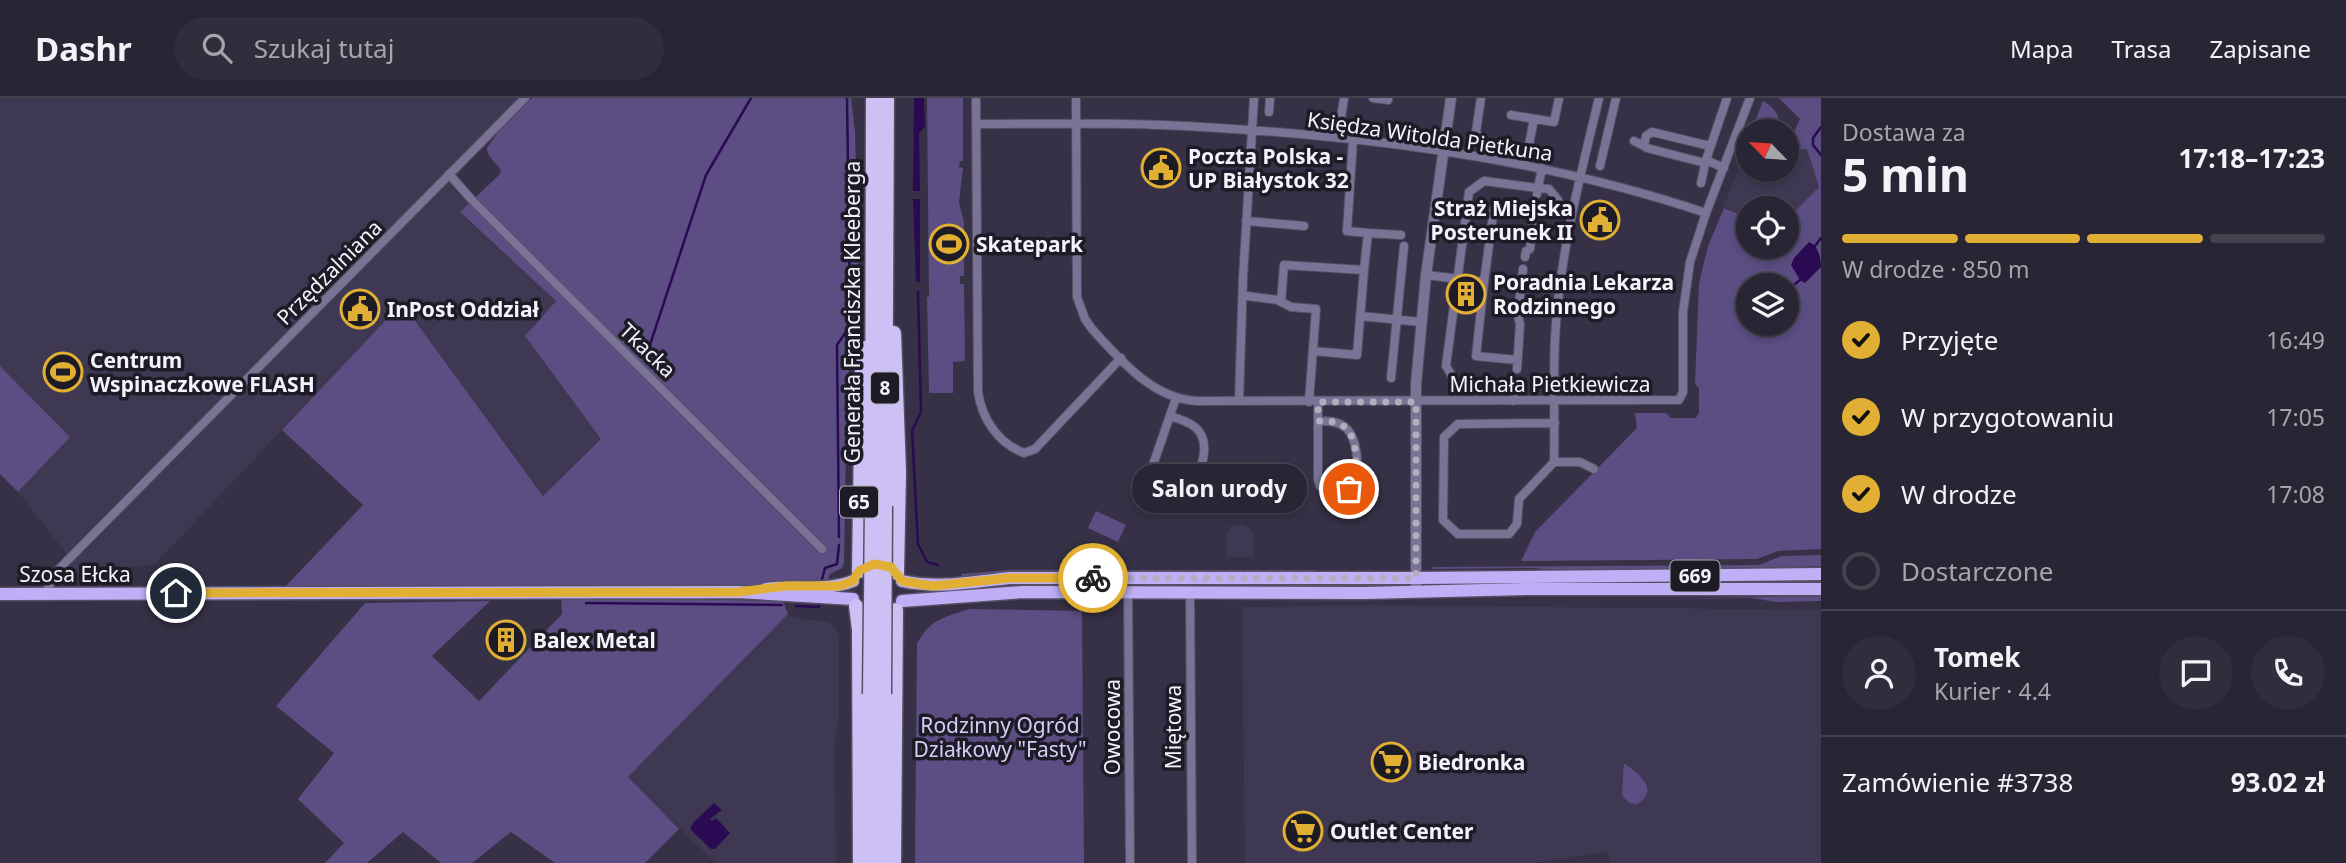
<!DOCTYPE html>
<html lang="pl">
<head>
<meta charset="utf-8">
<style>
	body { margin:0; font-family:"Noto Sans",sans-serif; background:#302d3c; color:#f1f3f6; height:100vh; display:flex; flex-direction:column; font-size:26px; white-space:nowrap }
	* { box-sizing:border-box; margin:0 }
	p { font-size:23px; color:#a5a5ac }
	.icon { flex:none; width:38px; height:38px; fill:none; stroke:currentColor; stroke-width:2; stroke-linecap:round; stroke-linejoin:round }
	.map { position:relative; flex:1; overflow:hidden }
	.side { display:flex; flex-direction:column; background:#282534; width:525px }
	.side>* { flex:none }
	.needle { width:46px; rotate:295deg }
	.buttons { position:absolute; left:1736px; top:21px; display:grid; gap:14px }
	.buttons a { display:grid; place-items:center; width:63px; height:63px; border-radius:50%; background:#282534; box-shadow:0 4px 10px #0003,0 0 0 2px #44424f; font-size:35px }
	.pin { position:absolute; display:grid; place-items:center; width:60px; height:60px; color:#fff; margin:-30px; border:4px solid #fff; border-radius:50%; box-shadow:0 2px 7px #0007 }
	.courier { position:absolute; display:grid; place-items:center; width:70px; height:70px; margin:-35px; border:5px solid #e1af34; border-radius:50%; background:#fff; color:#222; box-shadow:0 2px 9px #0007 }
	.bubble { position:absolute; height:49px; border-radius:24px; background:#282534; box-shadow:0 4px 10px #0003,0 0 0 2px #44424f; font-size:23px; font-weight:700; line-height:49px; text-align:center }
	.summary em { font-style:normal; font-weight:700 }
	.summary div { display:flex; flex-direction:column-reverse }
	.summary { display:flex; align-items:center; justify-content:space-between; height:119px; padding:0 21px }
	h1 { font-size:46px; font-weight:700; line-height:52px }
	.bar { display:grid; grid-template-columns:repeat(4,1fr); gap:10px 7px; align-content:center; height:84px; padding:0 21px }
	.bar i { height:9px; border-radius:5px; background:#44424f }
	.bar .active { background:#e1af34 }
	.bar p { grid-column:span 4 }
	.line { display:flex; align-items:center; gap:18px; padding:0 21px; border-top:2px solid #44424f }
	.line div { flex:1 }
	.round { display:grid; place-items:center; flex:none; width:74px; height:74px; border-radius:37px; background:#302d3c }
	ol { padding:0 21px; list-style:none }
	li { display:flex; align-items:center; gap:21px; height:77px }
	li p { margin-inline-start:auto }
	li .icon { padding:7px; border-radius:50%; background:#e1af34; color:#111; stroke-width:4 }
	li:last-child { color:#a5a5ac }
	li i { width:38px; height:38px; border:4px solid #44424f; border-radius:50% }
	header { display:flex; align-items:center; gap:42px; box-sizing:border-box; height:98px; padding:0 35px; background:#282534; border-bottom:2px solid #44424f }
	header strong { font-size:33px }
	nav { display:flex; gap:38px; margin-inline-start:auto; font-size:24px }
	.search { width:490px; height:63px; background:#302d3c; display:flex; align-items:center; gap:18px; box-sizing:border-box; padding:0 24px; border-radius:38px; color:#a5a5ac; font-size:26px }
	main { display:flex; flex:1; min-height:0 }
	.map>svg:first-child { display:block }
	.built { fill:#3f3853 }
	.green { fill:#5c4e82; fill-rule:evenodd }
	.water { fill:#290a53 }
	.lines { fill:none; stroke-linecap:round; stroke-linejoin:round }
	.stream { stroke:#290a53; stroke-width:2.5 }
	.minor-casing { stroke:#545063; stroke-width:10 }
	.tertiary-casing { stroke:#545063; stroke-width:12 }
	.primary-casing { stroke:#545063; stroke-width:15 }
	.trunk-casing { stroke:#545063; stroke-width:17 }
	.minor { stroke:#7b7396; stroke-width:8 }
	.tertiary { stroke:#7b7396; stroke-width:10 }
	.primary { stroke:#c0aff7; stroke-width:12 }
	.trunk { stroke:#ccc0f5; stroke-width:14 }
	.trunk-bridge-casing { stroke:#545063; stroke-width:17; stroke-linecap:butt }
	.trunk-bridge { stroke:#ccc0f5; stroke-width:14 }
	.done { stroke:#b2aebd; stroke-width:7; stroke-dasharray:0 12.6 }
	.route { stroke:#e1af34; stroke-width:9 }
	.labels { text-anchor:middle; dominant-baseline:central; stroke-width:7; stroke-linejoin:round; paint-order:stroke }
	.shield { fill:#1d1b25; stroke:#b4b2bc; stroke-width:2 }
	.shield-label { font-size:19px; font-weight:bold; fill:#f4f2fd }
	.street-label { font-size:21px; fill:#f4f2fd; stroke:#1d1b25 }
	.poi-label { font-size:21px; font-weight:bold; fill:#f4f2fd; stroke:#1d1b25; text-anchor:start }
	.park-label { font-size:21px; fill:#d5ccf7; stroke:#1d1b25 }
</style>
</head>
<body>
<header>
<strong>Dashr</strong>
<div class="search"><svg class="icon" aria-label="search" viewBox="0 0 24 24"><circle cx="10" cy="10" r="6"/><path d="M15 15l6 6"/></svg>Szukaj tutaj</div>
<nav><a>Mapa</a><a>Trasa</a><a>Zapisane</a></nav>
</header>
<main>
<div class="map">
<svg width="1821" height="765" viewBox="0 0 1821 765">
	<rect width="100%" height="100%" fill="#363146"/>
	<path class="built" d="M0 0H519L447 72 473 102 460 115 556 203 525 238 602 342 544 398 402 205 155 466 68 477 66 455 18 394 70 339 0 268Z
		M1807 51 1819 89 1787 121V110H1748V119L1723 109 1744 59H1748V72H1787V54Z
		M1236 427H1244L1250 431 1254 437V459H1226V438L1229 431Z
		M1360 507 1821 512V765H1610L1608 754 1533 765H1245L1242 509Z
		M788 516 794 520 828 524 833 527 839 537V622L837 624V632L834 646 836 765H716L627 680Z"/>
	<path class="green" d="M532 0H851L855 34 859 178 847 289 844 465 842 470 830 476 827 484 736 488 284 490 363 407 282 332 402 205 543 398 601 341 525 238 556 203 460 114 499 77 501 73C497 64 487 60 487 50L500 31Z
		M927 0H963V63H960L959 69 963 70 959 104 964 124V178H960V186H964L965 263 953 264V295H929L927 199H929Z
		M1779 0H1821V451L1778 453 1757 461 1521 463 1535 434 1637 330 1635 315H1666L1671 320H1696L1699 314V290L1695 286 1699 185 1708 148 1724 110 1748 120V149H1787V121L1819 89 1807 51 1787 53V49L1800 21ZM1748 187H1787V226H1748Z
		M1763 3C1774 9 1783 20 1778 33H1751Z
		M0 268 70 339 18 394 0 376Z
		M1096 413 1126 427 1118 444 1088 430Z
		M1821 457V468L1645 474H1578L1533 470 1432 471 1433 469 1759 467 1781 458Z
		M1009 472H1314V473L1306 475 963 480 961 476Z
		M1821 481V486L1543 485 1576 482Z
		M1027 484H1295V489H1027Z
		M1821 498V503L1776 504 1752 500 1653 501Z
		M561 499 783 503 788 516 628 679 679 731 645 765H555L511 734 472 765H441L403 734 367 765H325L344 745 298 701 334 655 276 608 365 505 490 503 432 558 479 603 562 516Z
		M969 511 1082 513 1084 765H915L917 546C931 520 944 520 969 511Z
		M1624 665C1638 676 1661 691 1637 706L1629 705 1622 697Z"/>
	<path class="water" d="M914 0H924L925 29 919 35 920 93H913Z
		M913 101H920V184H916Z
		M1809 144C1818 147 1821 160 1821 169L1805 185 1800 182 1791 167 1794 160Z
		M714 705 722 712 710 721 712 723 716 720 730 735 715 751H711L690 731 694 724Z"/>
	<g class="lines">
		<path class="stream" d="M1821 29 1813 40V47L1821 57
			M1815 148 1821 140
			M1795 186 1800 182
			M918 194 921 314 912 333 918 446 927 464 938 467
			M1787 194 1790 191
			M645 262 706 77 751 0
			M839 439 837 247 848 231 850 211 847 0
			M822 481 825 470 837 466 839 447
			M586 505 782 507
			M796 508 819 509V506"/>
		<defs>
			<path id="minor" d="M976 0 978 294C982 321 998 345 1024 355L1035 351 1121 260
				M1076 0 1077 199 1085 221 1092 231C1120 262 1153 301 1197 303L1679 302 1683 294V214L1690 164 1706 115 1750 0
				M1373 0 1388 2V0
				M1481 0 1476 34 1484 49 1483 60
				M1269 14 1270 0
				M1511 17 1554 24 1559 0
				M976 26C1038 26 1100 24 1162 27 1344 35 1534 57 1706 115
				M1338 40 1344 0
				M1353 42 1347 133 1368 135 1364 172
				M1634 43 1644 48
				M1705 65 1647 50 1644 48 1646 38 1652 34 1710 48
				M1525 67 1534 21
				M1600 68 1616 0
				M1724 70 1706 62 1727 0
				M449 76 471 101 822 451
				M1701 85 1706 62
				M1537 96 1538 90 1549 91 1558 102
				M1246 123 1304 128
				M1368 135 1401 137
				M1525 159 1526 153 1530 151 1535 108
				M1426 177 1484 184 1476 258 1517 262
				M1484 184 1494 110
				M1521 188 1560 192
				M1247 198 1278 202 1291 209 1316 211 1309 304
				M1281 204 1284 167 1364 172 1357 257 1313 253
				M1519 206 1523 171
				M1360 218 1421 224
				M1517 271 1520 226 1518 218
				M1391 280 1404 148
				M1454 281 1446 268 1469 94 1484 83 1538 90 1542 70
				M1239 303 1243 180 1254 0
				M1513 303 1516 284
				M1318 304V323C1328 323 1337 323 1345 329 1364 345 1362 406 1327 394L1320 388 1318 381V323
				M1170 318C1190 324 1206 330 1204 354 1201 396 1151 404 1154 364L1176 300
				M1555 325 1458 326 1444 339 1443 422 1458 436H1509L1517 426 1519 401 1554 364C1555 323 1553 282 1555 241 1559 159 1580 79 1599 0
				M1554 364H1580L1594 371
				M1190 493 1192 765
				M1128 494 1130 765
				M45 496 58 472 525 0"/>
			<path id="tertiary" d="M1416 487V286L1426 177 1451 0"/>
			<path id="primary" d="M902 483C939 491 972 484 1009 480H1416L1821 476
				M766 491C795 487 825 494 853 483
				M0 496 738 494 853 501
				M902 503 1023 494 1365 495 1527 491H1821"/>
			<path id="trunk" d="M894 235 899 374 897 475
				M872 408 873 0
				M885 408 887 0
				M859 473 862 274 864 250
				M856 508 859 532 860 765
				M870 765V596
				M884 765V596
				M894 765 896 512"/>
		</defs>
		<use href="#minor" class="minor-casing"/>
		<use href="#tertiary" class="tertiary-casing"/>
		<use href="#primary" class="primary-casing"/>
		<use href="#trunk" class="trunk-casing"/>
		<use href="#minor" class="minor"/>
		<use href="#tertiary" class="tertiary"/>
		<use href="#primary" class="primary"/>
		<use href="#trunk" class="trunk"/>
		<defs>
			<path id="trunk-bridge" d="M870 596 872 408
				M884 596 885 408"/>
		</defs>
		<use href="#trunk-bridge" class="trunk-bridge-casing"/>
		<use href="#trunk-bridge" class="trunk-bridge"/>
	</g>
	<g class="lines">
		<path class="done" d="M1093 480H1416V304H1318V323C1346 322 1354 333 1356 360 1356 372 1356 381 1349 391"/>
		<path class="route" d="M176 495 738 494 787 488H839L853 483 859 473 874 466 891 469 902 483 932 488 1009 480H1093"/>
	</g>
	<defs>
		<symbol id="civic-ring" viewBox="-11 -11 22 22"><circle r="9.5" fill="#1d1b25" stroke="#e1af34" stroke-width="1.5"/><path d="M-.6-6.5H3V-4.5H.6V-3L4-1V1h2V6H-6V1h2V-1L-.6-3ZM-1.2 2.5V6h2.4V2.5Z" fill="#e1af34"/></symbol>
		<symbol id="stadium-ring" viewBox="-11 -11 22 22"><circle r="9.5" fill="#1d1b25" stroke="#e1af34" stroke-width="1.5"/><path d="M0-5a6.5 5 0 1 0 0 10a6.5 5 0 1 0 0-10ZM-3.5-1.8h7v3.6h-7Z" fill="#e1af34"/></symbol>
		<symbol id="building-ring" viewBox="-11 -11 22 22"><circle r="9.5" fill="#1d1b25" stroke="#e1af34" stroke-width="1.5"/><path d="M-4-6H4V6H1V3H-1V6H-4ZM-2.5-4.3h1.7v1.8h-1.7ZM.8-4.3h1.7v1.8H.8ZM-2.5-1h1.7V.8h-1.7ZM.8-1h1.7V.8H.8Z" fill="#e1af34"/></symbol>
		<symbol id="supermarket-ring" viewBox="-11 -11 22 22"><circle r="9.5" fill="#1d1b25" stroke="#e1af34" stroke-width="1.5"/><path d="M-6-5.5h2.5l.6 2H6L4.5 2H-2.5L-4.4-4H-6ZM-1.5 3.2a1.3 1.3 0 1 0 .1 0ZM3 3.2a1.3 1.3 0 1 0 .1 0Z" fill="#e1af34"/></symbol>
	</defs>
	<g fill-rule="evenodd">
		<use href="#civic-ring" x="1139" y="48" width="44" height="44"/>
		<use href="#civic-ring" x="1578" y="100" width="44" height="44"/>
		<use href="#stadium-ring" x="927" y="124" width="44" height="44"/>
		<use href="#building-ring" x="1444" y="174" width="44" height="44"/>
		<use href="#civic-ring" x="338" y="189" width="44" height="44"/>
		<use href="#stadium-ring" x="41" y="252" width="44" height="44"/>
		<use href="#building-ring" x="484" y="520" width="44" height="44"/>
		<use href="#supermarket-ring" x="1369" y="642" width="44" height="44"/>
		<use href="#supermarket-ring" x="1281" y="711" width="44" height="44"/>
	</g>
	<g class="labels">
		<g class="shield">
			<rect x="871" y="274.5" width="28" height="31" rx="5"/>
			<rect x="840" y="388.5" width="38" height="31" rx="5"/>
			<rect x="1670.5" y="462.5" width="49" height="31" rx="5"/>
		</g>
		<g class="shield-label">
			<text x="885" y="290">8</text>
			<text x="859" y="404">65</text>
			<text x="1695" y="478">669</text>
		</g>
		<g class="street-label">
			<text transform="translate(1430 38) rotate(8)">Księdza Witolda Pietkuna</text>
			<text transform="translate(329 174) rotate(-45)">Przędzalniana</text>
			<text transform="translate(852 214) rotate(-90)">Generała Franciszka Kleeberga</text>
			<text transform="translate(648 252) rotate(44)">Tkacka</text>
			<text x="1550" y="286">Michała Pietkiewicza</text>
			<text x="75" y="476">Szosa Ełcka</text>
			<text transform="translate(1112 629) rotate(-90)">Owocowa</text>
			<text transform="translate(1173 629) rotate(-90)">Miętowa</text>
		</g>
		<g class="poi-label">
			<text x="1188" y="58">Poczta Polska -<tspan x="1188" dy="24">UP Białystok 32</tspan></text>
			<text x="1573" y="110" text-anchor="end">Straż Miejska<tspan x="1573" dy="24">Posterunek II</tspan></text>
			<text x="976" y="146">Skatepark</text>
			<text x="1493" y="184">Poradnia Lekarza<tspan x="1493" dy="24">Rodzinnego</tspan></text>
			<text x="387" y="211">InPost Oddział</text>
			<text x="90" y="262">Centrum<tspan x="90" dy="24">Wspinaczkowe FLASH</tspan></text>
			<text x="533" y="542">Balex Metal</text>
			<text x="1418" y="664">Biedronka</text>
			<text x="1330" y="733">Outlet Center</text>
		</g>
		<g class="park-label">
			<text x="1000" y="627">Rodzinny Ogród<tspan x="1000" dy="24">Działkowy "Fasty"</tspan></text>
		</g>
	</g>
</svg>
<div class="buttons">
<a><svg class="needle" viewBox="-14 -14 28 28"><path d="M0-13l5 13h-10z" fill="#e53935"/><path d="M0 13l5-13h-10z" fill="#a5a5ac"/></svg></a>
<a><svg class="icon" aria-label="locate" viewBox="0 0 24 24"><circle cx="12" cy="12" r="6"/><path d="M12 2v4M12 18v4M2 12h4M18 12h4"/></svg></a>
<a><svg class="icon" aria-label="layers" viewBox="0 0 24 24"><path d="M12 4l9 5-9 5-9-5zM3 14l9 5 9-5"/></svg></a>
</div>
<div class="pin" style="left:1349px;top:391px;background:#ea580c"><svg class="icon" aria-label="bag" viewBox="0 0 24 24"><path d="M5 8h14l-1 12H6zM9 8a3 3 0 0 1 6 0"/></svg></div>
<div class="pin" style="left:176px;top:495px;background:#1f2937"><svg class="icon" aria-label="home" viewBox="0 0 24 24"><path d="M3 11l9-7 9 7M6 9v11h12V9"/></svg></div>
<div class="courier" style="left:1093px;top:480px"><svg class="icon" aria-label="bike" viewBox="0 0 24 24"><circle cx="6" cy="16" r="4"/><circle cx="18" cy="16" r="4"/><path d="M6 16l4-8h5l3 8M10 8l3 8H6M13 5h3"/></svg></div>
<div class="bubble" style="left:1132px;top:366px;width:175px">Salon urody</div>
</div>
<section class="side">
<div class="summary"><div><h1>5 min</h1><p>Dostawa za</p></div><em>17:18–17:23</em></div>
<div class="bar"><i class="active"></i><i class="active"></i><i class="active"></i><i></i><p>W drodze · 850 m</p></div>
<ol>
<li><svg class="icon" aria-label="check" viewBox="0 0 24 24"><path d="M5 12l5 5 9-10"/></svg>Przyjęte<p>16:49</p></li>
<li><svg class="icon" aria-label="check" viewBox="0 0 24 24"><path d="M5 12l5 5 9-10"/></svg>W przygotowaniu<p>17:05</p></li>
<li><svg class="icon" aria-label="check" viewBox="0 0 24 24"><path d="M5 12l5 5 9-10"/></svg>W drodze<p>17:08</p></li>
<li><i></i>Dostarczone</li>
</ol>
<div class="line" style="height:126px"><a class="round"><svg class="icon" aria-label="person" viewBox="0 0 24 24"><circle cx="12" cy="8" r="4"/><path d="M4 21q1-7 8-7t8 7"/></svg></a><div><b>Tomek</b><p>Kurier · 4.4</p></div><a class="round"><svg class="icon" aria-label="chat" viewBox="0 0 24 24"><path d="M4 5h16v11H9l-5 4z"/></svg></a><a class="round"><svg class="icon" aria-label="phone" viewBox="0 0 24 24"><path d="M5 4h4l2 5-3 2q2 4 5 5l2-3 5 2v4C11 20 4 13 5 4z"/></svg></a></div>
<div class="line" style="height:91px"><div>Zamówienie #3738</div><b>93.02 zł</b></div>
</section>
</main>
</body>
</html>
